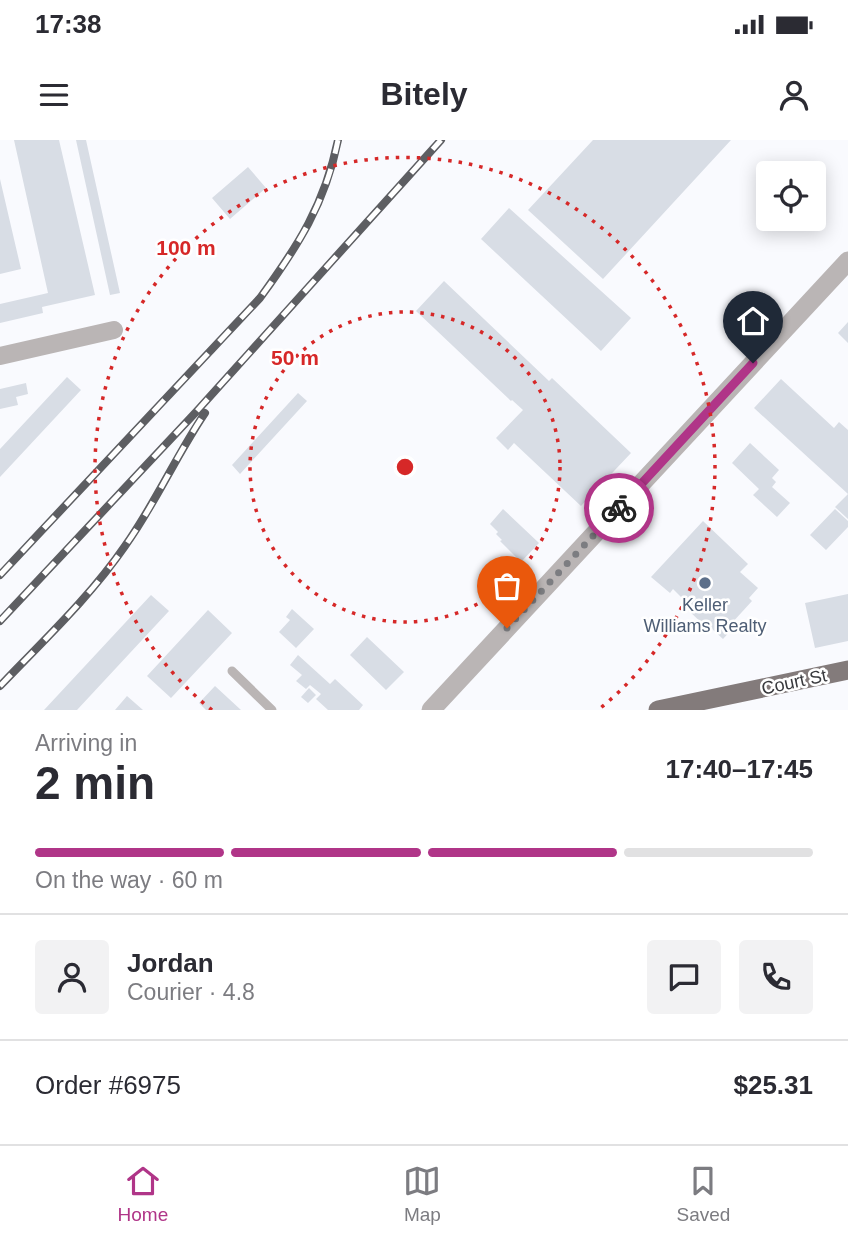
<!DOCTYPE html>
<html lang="en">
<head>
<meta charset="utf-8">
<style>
	body { margin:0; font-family:Helvetica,sans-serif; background:#f2f2f3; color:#2b2b33; height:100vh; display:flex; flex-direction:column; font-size:26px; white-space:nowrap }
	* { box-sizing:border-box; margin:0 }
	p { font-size:23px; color:#7c7c81 }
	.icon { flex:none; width:38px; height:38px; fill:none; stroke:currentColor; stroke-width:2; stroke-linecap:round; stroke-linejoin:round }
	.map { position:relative; height:570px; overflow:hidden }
	.details { display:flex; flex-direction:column; background:#fff; flex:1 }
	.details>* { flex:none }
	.tools { position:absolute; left:756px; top:21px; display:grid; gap:14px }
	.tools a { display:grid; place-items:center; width:70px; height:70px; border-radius:7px; background:#fff; box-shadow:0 4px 18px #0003; font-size:35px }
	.pin { position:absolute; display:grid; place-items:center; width:60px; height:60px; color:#fff; margin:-72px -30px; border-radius:50% 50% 50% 0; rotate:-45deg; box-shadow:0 0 7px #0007 }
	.pin .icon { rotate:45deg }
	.courier { position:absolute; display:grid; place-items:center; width:70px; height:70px; margin:-35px; border:5px solid #b03588; border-radius:50%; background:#fff; color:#222; box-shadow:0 2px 9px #0007 }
	.headline em { font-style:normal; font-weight:800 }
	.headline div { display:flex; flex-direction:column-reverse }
	.headline { display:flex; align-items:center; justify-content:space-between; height:119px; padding:0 35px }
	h1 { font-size:46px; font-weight:800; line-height:52px }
	.bar { display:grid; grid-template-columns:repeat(4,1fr); gap:10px 7px; align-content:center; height:84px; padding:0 35px }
	.bar i { height:9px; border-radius:5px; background:#e1e1e2 }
	.bar .active { background:#b03588 }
	.bar p { grid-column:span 4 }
	.line { display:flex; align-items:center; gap:18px; padding:0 35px; border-top:2px solid #e1e1e2 }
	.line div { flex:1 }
	.round { display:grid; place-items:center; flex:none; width:74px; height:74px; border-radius:7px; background:#f2f2f3 }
	.status { display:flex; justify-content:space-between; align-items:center; height:49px; padding:0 35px; background:#fff; direction:ltr }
	.status svg { height:19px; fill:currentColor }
	header { display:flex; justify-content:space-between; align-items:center; height:91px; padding:0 35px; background:#fff; font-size:32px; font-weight:800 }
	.dock { display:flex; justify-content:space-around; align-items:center; height:98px; border-top:2px solid #e1e1e2; background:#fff; font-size:19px; color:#7c7c81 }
	.dock a { display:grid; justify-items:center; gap:4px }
	.dock .active { color:#b03588 }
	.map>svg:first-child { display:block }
	.building { fill:#d8dde5 }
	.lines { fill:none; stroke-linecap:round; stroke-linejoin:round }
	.service { stroke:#bab5b5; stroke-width:9 }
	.minor { stroke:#bab5b5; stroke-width:18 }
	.tertiary { stroke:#bab5b5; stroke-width:19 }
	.primary { stroke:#837b7b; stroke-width:19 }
	.rail-casing { stroke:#5d5e62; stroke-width:8 }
	.rail { stroke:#fff; stroke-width:5; stroke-dasharray:16; stroke-linecap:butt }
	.done { stroke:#7c7d81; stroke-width:7; stroke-dasharray:0 12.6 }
	.route { stroke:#b03588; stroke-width:9 }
	.ring { fill:none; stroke:#d62828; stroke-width:3.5; stroke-dasharray:3.5 7 }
	.service-dot { fill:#5c6f8a; stroke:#fff; stroke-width:2.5 }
	.labels { text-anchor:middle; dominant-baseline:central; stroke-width:5; stroke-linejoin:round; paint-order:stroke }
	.service-label { font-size:18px; fill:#4e5e75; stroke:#fff }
	.street-label { font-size:18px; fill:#393a3e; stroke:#fff }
	.centre { fill:#d62828; stroke:#fff; stroke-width:3.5 }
	.ring-label { font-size:21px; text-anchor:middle; font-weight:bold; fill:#d62828; stroke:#fff; stroke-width:5; stroke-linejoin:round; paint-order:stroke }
</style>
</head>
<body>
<div class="status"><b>17:38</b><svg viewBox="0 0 49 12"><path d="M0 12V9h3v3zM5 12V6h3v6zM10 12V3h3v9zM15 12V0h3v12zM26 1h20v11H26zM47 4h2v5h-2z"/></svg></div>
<header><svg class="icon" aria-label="menu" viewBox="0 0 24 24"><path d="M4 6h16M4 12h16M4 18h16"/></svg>Bitely<svg class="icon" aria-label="person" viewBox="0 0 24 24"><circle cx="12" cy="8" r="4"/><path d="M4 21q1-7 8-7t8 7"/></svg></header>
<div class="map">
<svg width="848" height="570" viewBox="0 0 848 570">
	<rect width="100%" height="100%" fill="#f9fafe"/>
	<path class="building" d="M14 0H59L95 155 42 167 43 173 0 183V164L48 153Z
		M76 0H86L120 153 110 155Z
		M593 0H731L603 139 528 70Z
		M248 27 266 48 230 79 212 58Z
		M0 39 21 129 0 134Z
		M509 68 631 178 601 211 481 99Z
		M444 141 549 241 552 238 631 313 581 366 514 303 508 310 496 298 523 270 512 260 511 261 416 171Z
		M848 182V203L838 193Z
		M67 237 81 250 0 337V309Z
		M781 239 834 288 839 282 848 290V379L835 367 848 354 754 268Z
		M26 243 28 254 16 257 18 265 0 269V249Z
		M298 253 307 261 240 334 232 325Z
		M750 303 779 330 772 338 776 342 772 347 790 363 777 377 753 355 759 349 732 323Z
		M503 369 539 403 521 422 500 401 502 400 496 394 498 392 490 384Z
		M835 369 848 381V387L826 410 810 395Z
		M703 381 748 424 740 432 758 448 749 458 752 461 731 484 734 487 723 499 711 488 709 490 687 469 690 466 673 449 670 453 651 437Z
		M848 454V501L815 508 805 463Z
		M151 455 169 471 77 570H44Z
		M292 469 314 489 296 508 279 492 290 480 286 477Z
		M208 470 232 493 171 558 147 536Z
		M367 497 404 532 386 550 350 515Z
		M298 515 330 544 335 539 363 565 359 570H328L316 559 321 554 310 545 306 549 296 541 302 535 290 525Z
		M215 546 241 570H206L199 563Z
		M309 548 316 555 308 563 301 557Z
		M127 556 143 570H115Z"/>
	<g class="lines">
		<path class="service" d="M232 531 272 570"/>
		<path class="minor" d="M0 216 114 190"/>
		<path class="tertiary" d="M431 570 848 121"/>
		<path class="primary" d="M658 570 848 530"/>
		<defs>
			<path id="rail" d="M0 435 260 158C298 106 325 64 338 0
				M0 481 196 272 441 0
				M0 546C43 501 90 457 125 406 155 364 176 316 205 273"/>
		</defs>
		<use href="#rail" class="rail-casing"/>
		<use href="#rail" class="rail"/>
	</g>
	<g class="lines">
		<path class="done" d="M507 488 619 368"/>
		<path class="route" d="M619 368 753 223"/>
	</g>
	<g class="ring">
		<circle cx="405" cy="327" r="155"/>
		<path d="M212 570A310 310 0 1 1 598 570"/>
	</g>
	<circle class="service-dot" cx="705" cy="443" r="7"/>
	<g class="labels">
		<g class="service-label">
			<text x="705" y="465">Keller<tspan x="705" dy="21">Williams Realty</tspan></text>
		</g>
		<g class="street-label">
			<text transform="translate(794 542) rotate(-12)">Court St</text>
		</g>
	</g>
	<circle cx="405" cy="327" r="10" class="centre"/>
	<g class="ring-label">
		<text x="186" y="115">100 m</text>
		<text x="295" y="225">50 m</text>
	</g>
</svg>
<div class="tools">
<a><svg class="icon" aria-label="locate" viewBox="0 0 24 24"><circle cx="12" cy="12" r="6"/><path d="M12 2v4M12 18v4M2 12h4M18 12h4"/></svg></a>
</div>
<div class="pin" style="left:507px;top:488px;background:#ea580c"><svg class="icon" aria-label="bag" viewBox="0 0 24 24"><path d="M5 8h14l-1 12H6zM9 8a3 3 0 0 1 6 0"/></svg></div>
<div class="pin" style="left:753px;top:223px;background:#1f2937"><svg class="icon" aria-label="home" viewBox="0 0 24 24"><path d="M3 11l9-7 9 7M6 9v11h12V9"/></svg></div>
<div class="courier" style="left:619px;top:368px"><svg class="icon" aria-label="bike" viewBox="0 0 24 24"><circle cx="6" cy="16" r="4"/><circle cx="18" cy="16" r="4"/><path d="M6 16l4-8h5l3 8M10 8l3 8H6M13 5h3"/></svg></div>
</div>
<section class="details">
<div class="headline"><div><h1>2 min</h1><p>Arriving in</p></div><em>17:40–17:45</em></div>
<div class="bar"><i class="active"></i><i class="active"></i><i class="active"></i><i></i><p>On the way · 60 m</p></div>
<div class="line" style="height:126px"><a class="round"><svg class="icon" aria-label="person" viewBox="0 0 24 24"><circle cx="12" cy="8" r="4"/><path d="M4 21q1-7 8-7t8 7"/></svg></a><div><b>Jordan</b><p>Courier · 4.8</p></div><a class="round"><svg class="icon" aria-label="chat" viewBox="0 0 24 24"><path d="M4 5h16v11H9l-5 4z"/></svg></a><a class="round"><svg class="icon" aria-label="phone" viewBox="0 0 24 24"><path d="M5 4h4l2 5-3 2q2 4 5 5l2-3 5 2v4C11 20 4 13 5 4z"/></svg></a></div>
<div class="line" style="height:91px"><div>Order #6975</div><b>$25.31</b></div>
</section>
<nav class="dock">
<a class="active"><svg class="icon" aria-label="home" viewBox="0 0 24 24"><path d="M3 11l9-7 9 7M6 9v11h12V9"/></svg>Home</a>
<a><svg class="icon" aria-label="map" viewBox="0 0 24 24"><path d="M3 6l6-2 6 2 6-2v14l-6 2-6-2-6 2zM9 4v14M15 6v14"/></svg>Map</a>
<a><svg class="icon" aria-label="saved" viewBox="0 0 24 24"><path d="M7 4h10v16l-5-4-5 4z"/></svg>Saved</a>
</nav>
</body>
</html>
